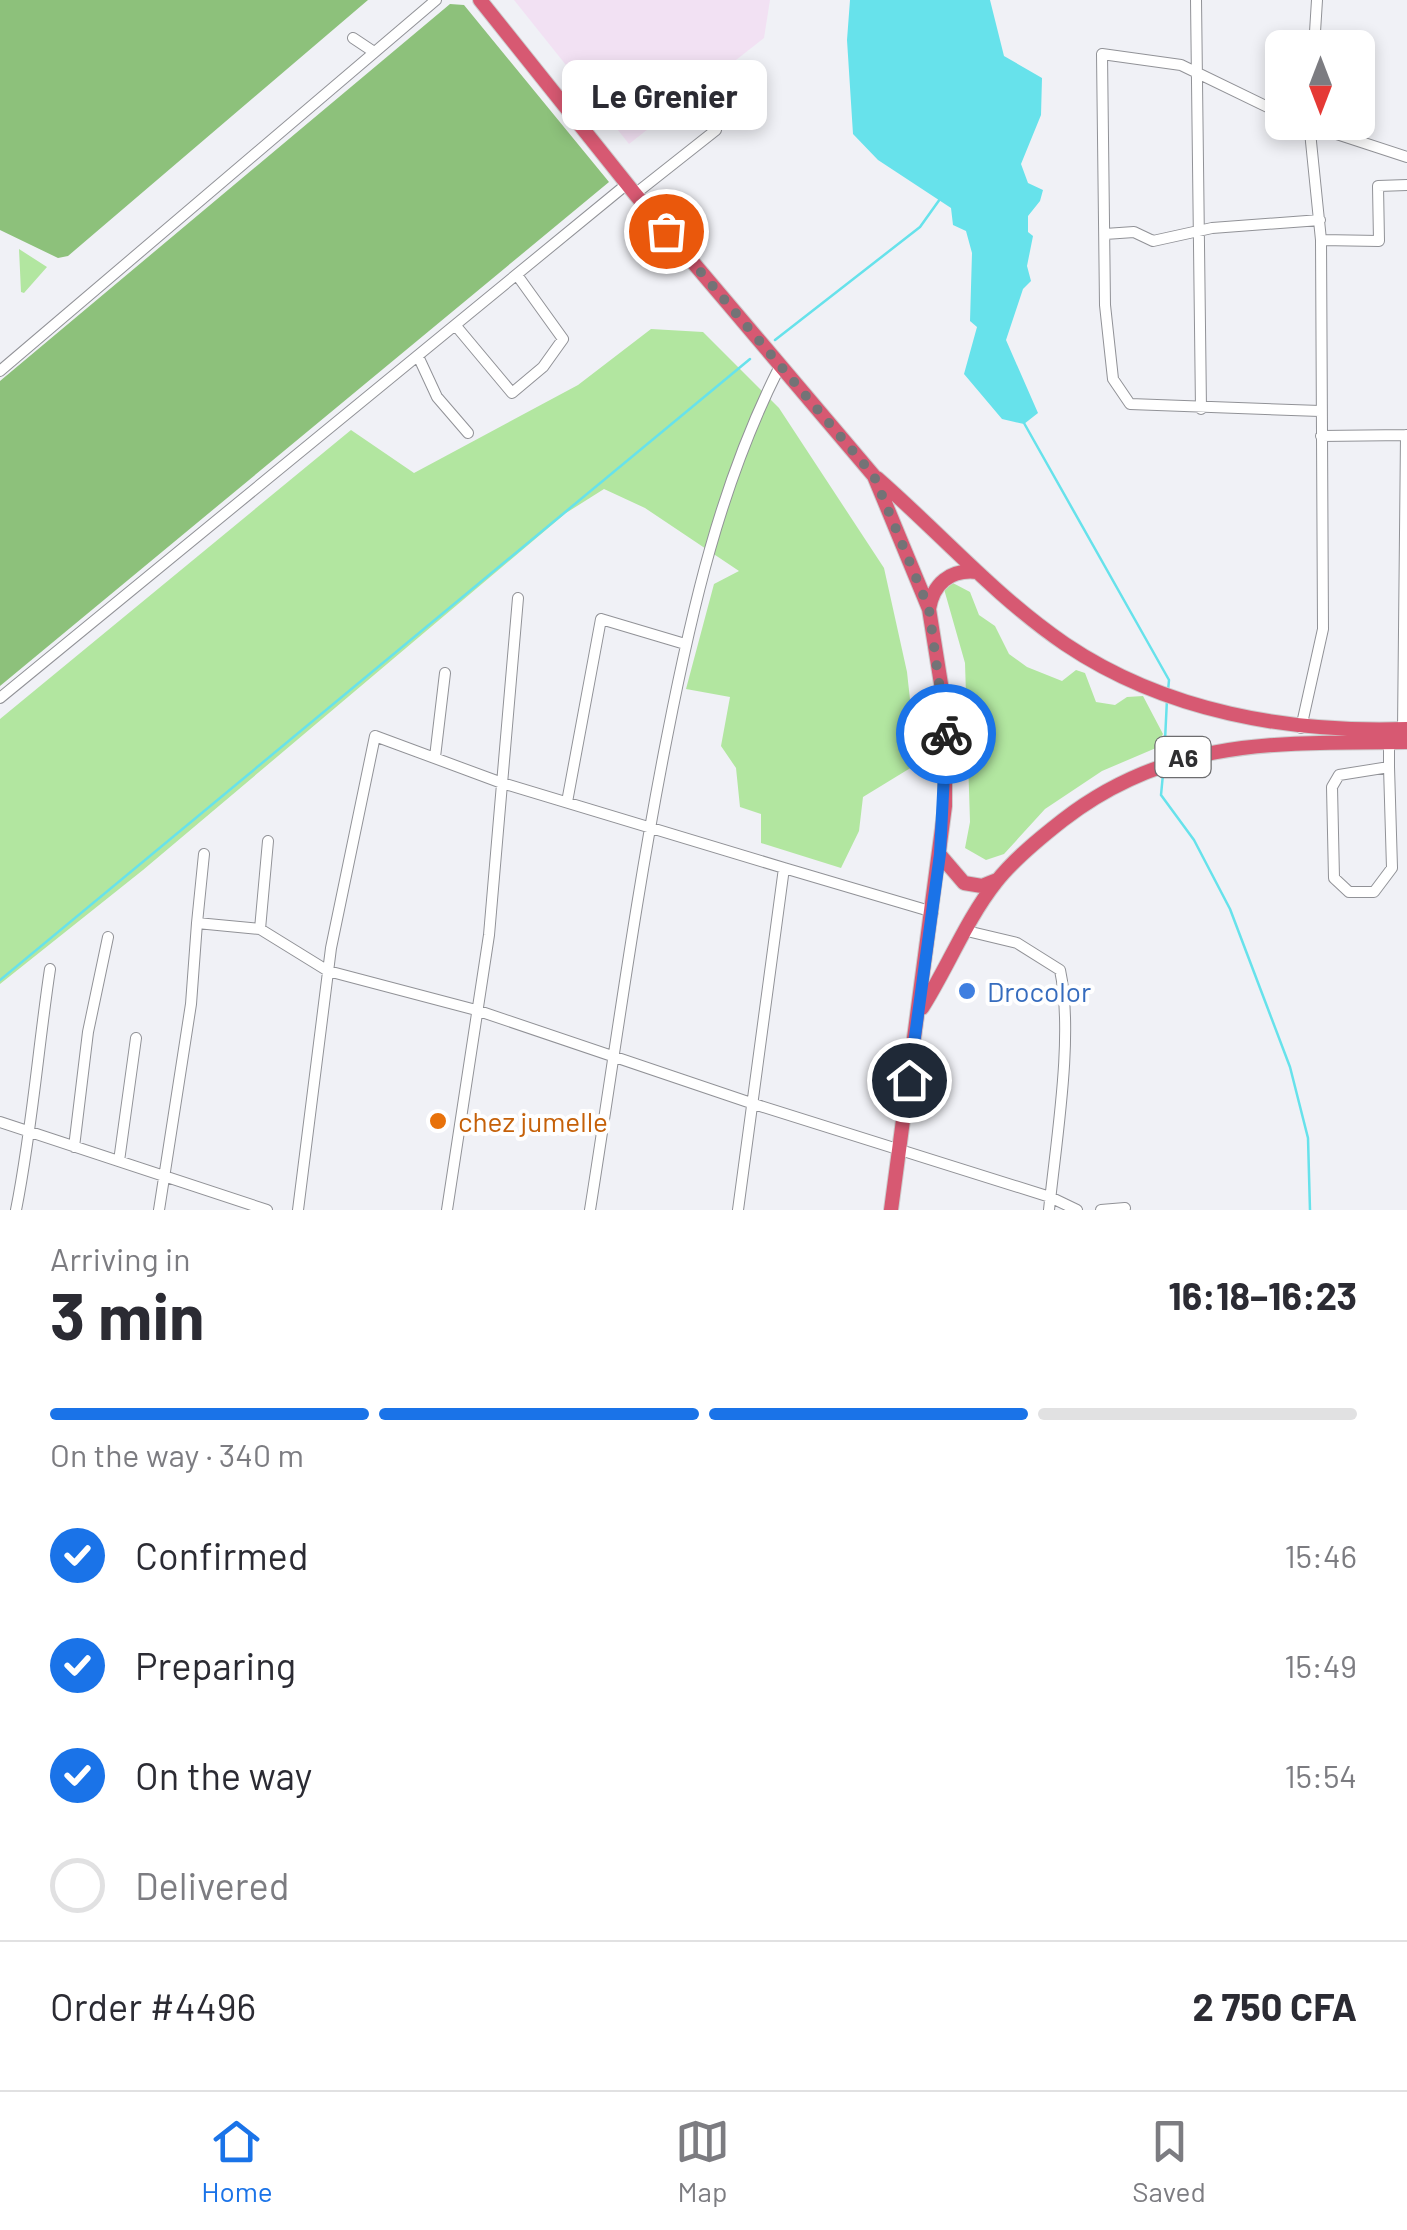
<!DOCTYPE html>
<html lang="en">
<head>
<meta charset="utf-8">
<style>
	body { margin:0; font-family:Barlow,sans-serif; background:#f7f7f7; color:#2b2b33; height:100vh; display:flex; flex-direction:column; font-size:38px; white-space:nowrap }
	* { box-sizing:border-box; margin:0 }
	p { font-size:32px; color:#7c7c81 }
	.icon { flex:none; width:55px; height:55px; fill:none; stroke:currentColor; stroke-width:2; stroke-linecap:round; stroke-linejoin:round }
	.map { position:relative; height:1210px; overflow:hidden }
	.side { display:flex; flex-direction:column; background:#fff; flex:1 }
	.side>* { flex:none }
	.needle { width:65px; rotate:180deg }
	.controls { position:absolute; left:1265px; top:30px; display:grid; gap:20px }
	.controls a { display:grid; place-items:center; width:110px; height:110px; border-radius:15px; background:#fff; box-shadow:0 5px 15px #0003; font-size:50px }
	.pin { position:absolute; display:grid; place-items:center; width:85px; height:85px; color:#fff; margin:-42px; border:5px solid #fff; border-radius:50%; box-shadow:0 2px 10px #0007 }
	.courier { position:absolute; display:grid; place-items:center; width:100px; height:100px; margin:-50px; border:8px solid #1a73e8; border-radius:50%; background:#fff; color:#222; box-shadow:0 2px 12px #0007 }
	.bubble { position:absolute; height:70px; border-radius:15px; background:#fff; box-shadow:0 5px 15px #0003; font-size:32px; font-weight:700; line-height:70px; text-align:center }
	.head em { font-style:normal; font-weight:700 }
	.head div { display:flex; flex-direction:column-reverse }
	.head { display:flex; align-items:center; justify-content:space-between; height:170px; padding:0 50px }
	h1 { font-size:65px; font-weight:700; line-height:75px }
	.bar { display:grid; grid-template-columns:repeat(4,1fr); gap:15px 10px; align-content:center; height:120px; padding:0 50px }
	.bar i { height:12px; border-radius:8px; background:#e1e1e2 }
	.bar .active { background:#1a73e8 }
	.bar p { grid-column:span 4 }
	.line { display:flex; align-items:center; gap:25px; padding:0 50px; border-top:2px solid #e1e1e2 }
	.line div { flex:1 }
	ol { padding:0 50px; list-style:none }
	li { display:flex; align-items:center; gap:30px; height:110px }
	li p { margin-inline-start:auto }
	li .icon { padding:10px; border-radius:50%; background:#1a73e8; color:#fff; stroke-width:4 }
	li:last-child { color:#7c7c81 }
	li i { width:55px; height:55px; border:5px solid #e1e1e2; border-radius:50% }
	.dock { display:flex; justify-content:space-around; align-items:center; height:140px; border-top:2px solid #e1e1e2; background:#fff; font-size:28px; color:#7c7c81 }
	.dock a { display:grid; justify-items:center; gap:5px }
	.dock .active { color:#1a73e8 }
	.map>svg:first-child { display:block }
	.education { fill:#f2e1f3 }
	.green { fill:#b2e6a0 }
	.forest { fill:#8dc17b }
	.water { fill:#67e2eb }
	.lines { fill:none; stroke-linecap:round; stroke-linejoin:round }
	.stream { stroke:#67e2eb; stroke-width:2.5 }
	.minor-casing { stroke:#919297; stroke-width:12 }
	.highway-casing { stroke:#cdcdce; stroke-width:16 }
	.minor { stroke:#fff; stroke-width:10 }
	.highway { stroke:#d75972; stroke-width:14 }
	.done { stroke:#737376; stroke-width:10; stroke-dasharray:0 18 }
	.route { stroke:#1a73e8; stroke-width:12 }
	.shop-dot { fill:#3f7fe0; stroke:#fff; stroke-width:4 }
	.food-dot { fill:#e8710a; stroke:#fff; stroke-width:4 }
	.labels { text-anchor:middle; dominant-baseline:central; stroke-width:8; stroke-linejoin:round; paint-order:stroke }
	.shield { fill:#fff; stroke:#6d6d6f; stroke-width:2.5 }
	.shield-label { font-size:25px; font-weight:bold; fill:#2f2f31 }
	.shop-label { font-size:28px; fill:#366cbe; stroke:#fff; text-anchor:start }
	.food-label { font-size:28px; fill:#c56008; stroke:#fff; text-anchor:start }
</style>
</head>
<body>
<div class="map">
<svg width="1407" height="1210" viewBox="0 0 1407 1210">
	<rect width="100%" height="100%" fill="#f0f1f6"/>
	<path class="education" d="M514 0H770L764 38 629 144Z"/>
	<path class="green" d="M19 249 47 267 24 293 21 292Z
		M651 329 703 332 779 408 884 568 907 672 917 764 863 797 859 831 841 868 761 843V814L740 807 736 768 721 746 730 697 686 689 714 584 739 571 645 508 604 489 566 513 143 870 0 984V719L351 430 414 473 578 385Z
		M951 582 970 592 979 615 995 626 1009 654 1027 667 1062 681 1076 670 1085 673 1096 702 1115 705 1127 697 1143 696 1163 734 1156 748 1102 771 1045 809 1004 854 986 860 965 848 970 822 965 663 944 589Z"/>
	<path class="forest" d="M0 0H368L68 256 58 258 0 230Z
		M450 4 464 5 609 182 0 686V381Z"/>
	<path class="water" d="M850 0H990L1004 56 1042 78 1041 115 1021 164 1028 183 1043 190 1040 201 1028 216V232L1033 236 1027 266 1031 281 1023 289 1006 340 1038 413 1024 424 1002 419 964 374 977 327 970 321 972 253 966 231 953 225 951 208 878 160 853 134 847 40Z"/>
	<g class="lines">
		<path class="stream" d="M775 340 920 227 940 199
			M1024 423 1169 680 1168 691
			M1164 761 1167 699
			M1163 774 1161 795 1194 840 1230 909 1290 1067 1308 1138 1310 1210
			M0 980 750 359"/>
		<defs>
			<path id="minor" d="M1196 0 1201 409
				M353 38 374 52
				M1314 48 1317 0
				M1282 114 1181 65 1102 54 1105 305 1113 379 1130 404 1320 411
				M1300 122 1407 157
				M635 194 716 130
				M1105 234 1134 232 1153 241 1212 228 1320 220
				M1321 240 1379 241 1378 186 1407 185
				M456 326 512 393 543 367 563 339 517 275
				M418 356 437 397 468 433
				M0 371 436 0
				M1321 436 1407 435
				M0 698 627 184
				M1301 728 1323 629 1321 240 1309 122
				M1403 730 1406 435
				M435 757 445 673
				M1389 767 1392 868 1374 892H1349L1334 878 1332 787 1339 775 1389 767V742
				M567 802 601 619 685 644
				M784 868 933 912
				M197 923 204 854
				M260 929 268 841
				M967 931 1017 943 1060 970C1074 1035 1056 1141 1049 1210
				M0 1122 267 1210
				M74 1147 88 1032 108 937
				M119 1161 136 1038
				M16 1210C32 1130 38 1049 50 969
				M159 1210 191 1004 197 923 260 929 328 971 476 1010 754 1104 1050 1197 1077 1210
				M298 1210 331 948 375 736 502 783 784 868 738 1210
				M447 1210 489 935 518 598
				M590 1210C615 1052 636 894 667 737 692 609 720 485 779 368
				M1101 1210 1125 1208"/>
			<path id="highway" d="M480 0 635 194 874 476 929 609 945 709V806L891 1210
				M877 478C940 533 996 597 1065 644 1166 712 1289 733 1407 729
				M929 609C933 584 950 569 977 572
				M940 855 964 883 982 886 997 880
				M922 1008C948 967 966 920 996 882 1014 859 1040 838 1063 820 1170 737 1279 743 1407 742"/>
		</defs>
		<use href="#minor" class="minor-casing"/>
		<use href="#highway" class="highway-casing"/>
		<use href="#minor" class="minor"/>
		<use href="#highway" class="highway"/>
	</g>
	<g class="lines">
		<path class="done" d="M666 231 874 476 929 609 946 734"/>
		<path class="route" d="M909 1080 940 854 946 734"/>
	</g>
	<circle class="shop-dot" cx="967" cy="991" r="10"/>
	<circle class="food-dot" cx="438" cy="1121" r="10"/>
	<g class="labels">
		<rect class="shield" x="1155.5" y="737" width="55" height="40" rx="8"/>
		<g class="shield-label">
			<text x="1183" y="757">A6</text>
		</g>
		<g class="shop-label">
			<text x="987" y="991">Drocolor</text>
		</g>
		<g class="food-label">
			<text x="458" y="1121">chez jumelle</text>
		</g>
	</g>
</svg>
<div class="controls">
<a><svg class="needle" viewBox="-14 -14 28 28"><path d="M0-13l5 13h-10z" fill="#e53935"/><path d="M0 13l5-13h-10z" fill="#7c7c81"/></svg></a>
</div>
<div class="pin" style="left:666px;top:231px;background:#ea580c"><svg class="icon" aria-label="bag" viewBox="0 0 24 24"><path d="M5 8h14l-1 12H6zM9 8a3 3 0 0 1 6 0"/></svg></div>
<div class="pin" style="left:909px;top:1080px;background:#1f2937"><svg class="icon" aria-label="home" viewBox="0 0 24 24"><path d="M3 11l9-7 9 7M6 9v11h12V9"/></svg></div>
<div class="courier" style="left:946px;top:734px"><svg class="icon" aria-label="bike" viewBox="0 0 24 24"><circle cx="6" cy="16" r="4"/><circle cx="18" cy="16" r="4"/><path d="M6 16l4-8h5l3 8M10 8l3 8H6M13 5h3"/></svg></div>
<div class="bubble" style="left:562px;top:60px;width:205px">Le Grenier</div>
</div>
<section class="side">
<div class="head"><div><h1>3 min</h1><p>Arriving in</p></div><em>16:18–16:23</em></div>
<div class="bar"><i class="active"></i><i class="active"></i><i class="active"></i><i></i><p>On the way · 340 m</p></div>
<ol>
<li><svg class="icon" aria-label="check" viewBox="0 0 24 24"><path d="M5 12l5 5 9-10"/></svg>Confirmed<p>15:46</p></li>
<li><svg class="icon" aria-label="check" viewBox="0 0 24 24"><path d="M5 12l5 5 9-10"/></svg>Preparing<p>15:49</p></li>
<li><svg class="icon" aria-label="check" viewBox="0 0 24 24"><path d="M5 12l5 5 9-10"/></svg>On the way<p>15:54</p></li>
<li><i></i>Delivered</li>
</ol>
<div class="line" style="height:130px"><div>Order #4496</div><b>2 750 CFA</b></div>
</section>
<nav class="dock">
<a class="active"><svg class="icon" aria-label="home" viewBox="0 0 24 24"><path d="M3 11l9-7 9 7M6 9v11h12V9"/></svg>Home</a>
<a><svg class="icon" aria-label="map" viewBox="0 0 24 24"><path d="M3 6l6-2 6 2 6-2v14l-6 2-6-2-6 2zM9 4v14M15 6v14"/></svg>Map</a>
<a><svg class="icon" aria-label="saved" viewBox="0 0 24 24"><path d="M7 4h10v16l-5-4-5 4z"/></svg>Saved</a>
</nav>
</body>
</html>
